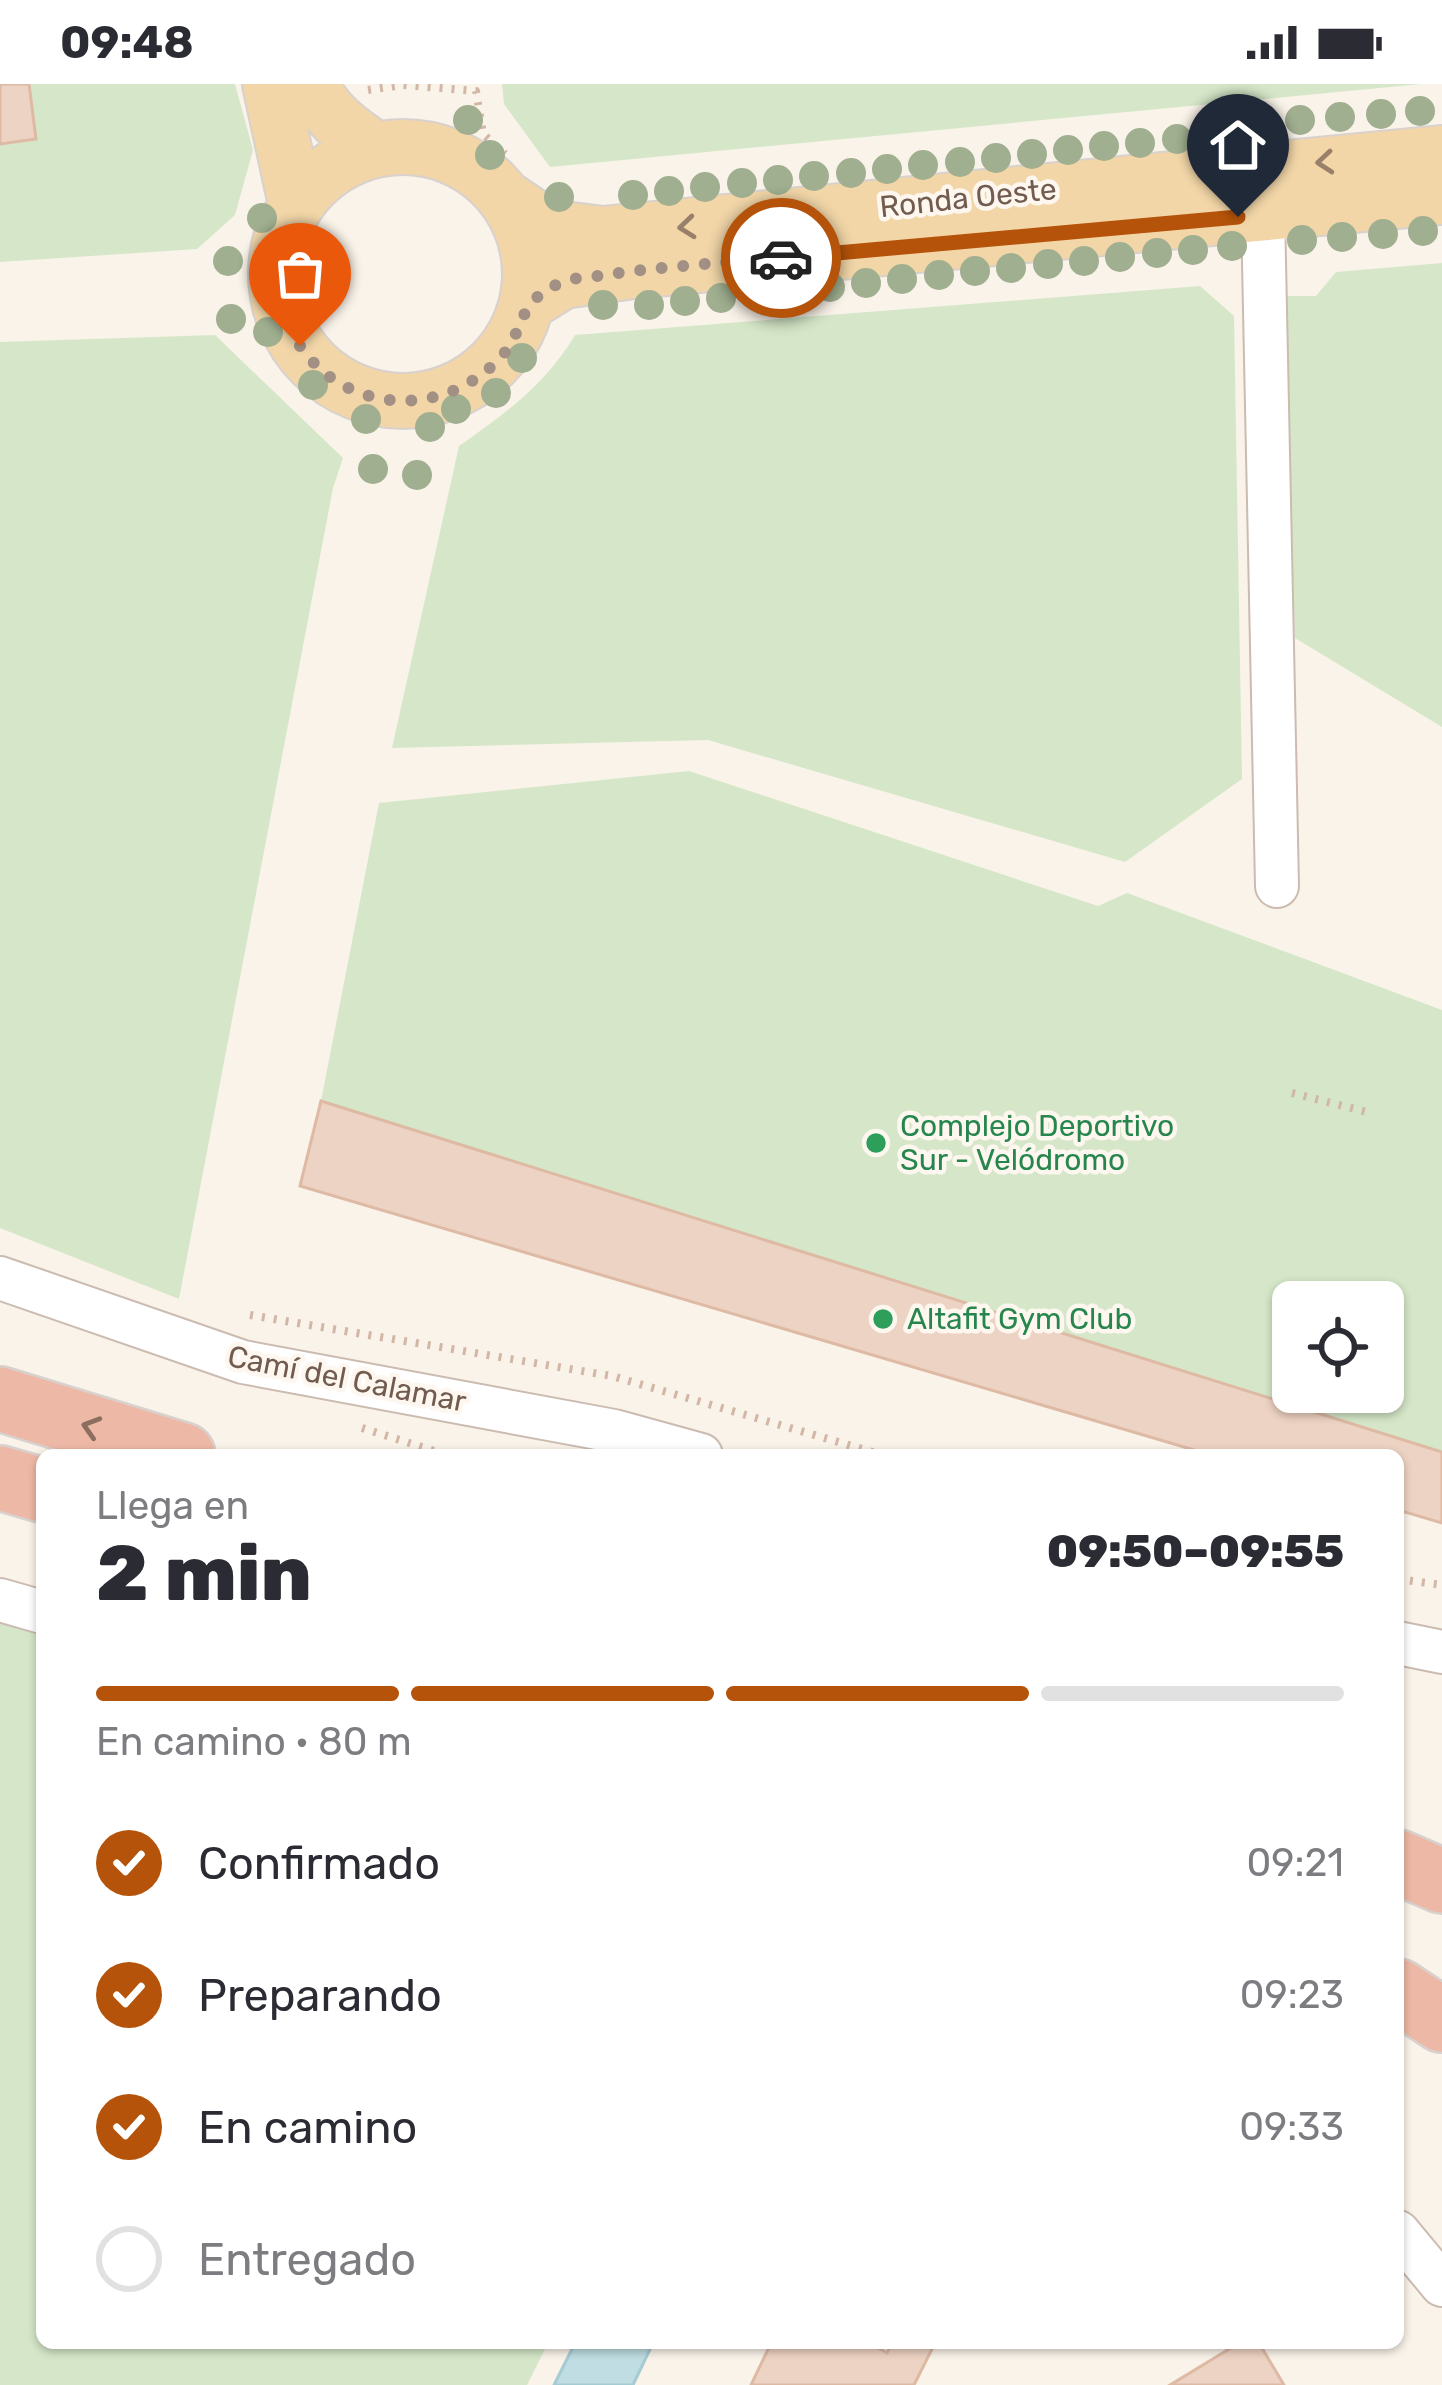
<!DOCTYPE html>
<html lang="es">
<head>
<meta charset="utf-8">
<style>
	body { margin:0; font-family:Rubik,sans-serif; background:#f2f2f3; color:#2b2b33; height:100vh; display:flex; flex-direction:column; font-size:45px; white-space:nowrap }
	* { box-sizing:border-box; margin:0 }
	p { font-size:39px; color:#7c7c81 }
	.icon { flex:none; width:66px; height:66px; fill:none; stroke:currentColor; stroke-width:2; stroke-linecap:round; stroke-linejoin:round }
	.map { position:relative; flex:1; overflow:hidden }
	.drawer { position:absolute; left:36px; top:1365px; width:1368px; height:900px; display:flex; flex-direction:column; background:#fff; border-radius:18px; box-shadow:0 3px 9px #0004 }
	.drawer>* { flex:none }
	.fabs { position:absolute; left:1272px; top:1197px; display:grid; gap:24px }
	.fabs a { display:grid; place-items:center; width:132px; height:132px; border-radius:18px; background:#fff; box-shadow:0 3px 9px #0004; font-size:60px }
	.pin { position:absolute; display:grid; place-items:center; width:102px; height:102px; color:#fff; margin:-123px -51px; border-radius:50% 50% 50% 0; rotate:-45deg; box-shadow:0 0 12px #0007 }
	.pin .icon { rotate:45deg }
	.courier { position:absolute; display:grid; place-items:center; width:120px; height:120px; margin:-60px; border:9px solid #b45309; border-radius:50%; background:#fff; color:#222; box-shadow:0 3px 15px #0007 }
	.summary em { font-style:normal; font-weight:800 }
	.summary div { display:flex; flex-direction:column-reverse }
	.summary { display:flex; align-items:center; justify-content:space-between; height:204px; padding:0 60px }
	h1 { font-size:78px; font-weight:800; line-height:90px }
	.bar { display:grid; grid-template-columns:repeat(4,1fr); gap:18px 12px; align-content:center; height:144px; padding:0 60px }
	.bar i { height:15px; border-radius:9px; background:#e1e1e2 }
	.bar .on { background:#b45309 }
	.bar p { grid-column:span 4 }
	ol { padding:0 60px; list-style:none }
	li { display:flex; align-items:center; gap:36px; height:132px }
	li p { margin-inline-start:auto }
	li .icon { padding:12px; border-radius:50%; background:#b45309; color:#fff; stroke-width:4 }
	li:last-child { color:#7c7c81 }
	li i { width:66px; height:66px; border:6px solid #e1e1e2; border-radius:50% }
	.status { display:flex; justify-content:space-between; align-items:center; height:84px; padding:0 60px; background:#fff; direction:ltr }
	.status svg { height:33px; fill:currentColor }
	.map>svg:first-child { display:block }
	.green { fill:#d5e7c8; fill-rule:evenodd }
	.water { fill:#bfdde2; stroke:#a6ccd3; stroke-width:3 }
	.building { fill:#edd3c3; stroke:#debaa5; stroke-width:3 }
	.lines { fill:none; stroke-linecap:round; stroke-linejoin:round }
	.minor-casing { stroke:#cbbbb0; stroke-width:46 }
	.major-casing { stroke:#d8d1ce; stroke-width:58 }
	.highway-casing { stroke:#d8d1ce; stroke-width:68 }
	.path { stroke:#d2b7a6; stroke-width:8; stroke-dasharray:3 9; stroke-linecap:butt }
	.minor { stroke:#fff; stroke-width:42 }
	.major { stroke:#f2d6a8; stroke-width:54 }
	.highway { stroke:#eeb8a6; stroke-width:63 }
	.tree { fill:#a0af90 }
	.oneway { stroke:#98806a }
	.oneway2 { stroke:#8b6e60 }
	.done { stroke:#a29085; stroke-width:12; stroke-dasharray:0 21.6 }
	.route { stroke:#b45309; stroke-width:15 }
	.leisure-dot { fill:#2e9e5b; stroke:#fdf7ef; stroke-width:4.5 }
	.labels { text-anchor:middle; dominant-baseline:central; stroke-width:9; stroke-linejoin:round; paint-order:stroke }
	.street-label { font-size:30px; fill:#725b4f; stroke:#fdf7ef }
	.leisure-label { font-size:30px; fill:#27864d; stroke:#fdf7ef; text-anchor:start }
</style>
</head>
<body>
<div class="status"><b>09:48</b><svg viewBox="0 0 49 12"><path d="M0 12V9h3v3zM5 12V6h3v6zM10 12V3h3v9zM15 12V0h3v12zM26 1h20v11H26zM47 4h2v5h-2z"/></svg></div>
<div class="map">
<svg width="1442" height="2301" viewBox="0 0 1442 2301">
	<rect width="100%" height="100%" fill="#faf3e9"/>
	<path class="green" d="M0 0H235L253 66 235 131 197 165 0 178Z
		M502 0H1421L550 83 504 20Z
		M1442 179V643L1295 554 1284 212H1316L1336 188Z
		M1200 202 1234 232 1242 695 1125 778 708 656 392 664 459 362C505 330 546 300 575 251Z
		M215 251 343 374 333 404 179 1215 0 1144V258Z
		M689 687 1098 822 1127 809 1442 926V1439L1398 1426V1371H1211L300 1102 321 1017 379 719ZM1293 1218H1383V1308H1293Z
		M0 1540 42 1551V2259H548L527 2301H0Z"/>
	<path class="water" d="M575 2259H653L633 2301H554Z"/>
	<path class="building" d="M0 0H29L36 55 0 60Z
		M321 1017 1442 1368V1439L1398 1426V1371H1211L300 1102Z
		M771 2259H870L887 2269 892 2259H935L914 2301H751Z
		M1239 2259H1259L1284 2301H1170Z"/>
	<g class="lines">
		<defs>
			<path id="minor" d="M1263 130 1277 802
				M0 1194 243 1278 614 1347 701 1371
				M0 1516 42 1528
				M1398 1559 1442 1568
				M1398 2148 1442 2201"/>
			<path id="major" d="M270 0 296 120
				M311 0C324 29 346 46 372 63
				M276 190a127 127 0 1 1 254 0a127 127 0 1 1-254 0Z
				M504 113 548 143 602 150 1442 69
				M529 218 563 197 633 187 1442 113"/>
			<path id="highway" d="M0 1315 183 1371
				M0 1394 42 1406
				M1398 1778 1442 1797
				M1398 1907 1442 1936"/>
		</defs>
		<use href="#minor" class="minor-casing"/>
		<use href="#major" class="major-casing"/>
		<use href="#highway" class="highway-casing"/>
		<path class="path" d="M368 6 403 1 476 7 483 50 505 70
			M1292 1009 1371 1029
			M250 1231 612 1292 883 1371
			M362 1344 447 1371
			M1398 1495 1442 1501"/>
		<use href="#minor" class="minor"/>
		<use href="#major" class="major"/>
		<use href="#highway" class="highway"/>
	</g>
	<g class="tree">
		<circle cx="1420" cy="27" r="15"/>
		<circle cx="1381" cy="30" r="15"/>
		<circle cx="1340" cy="33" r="15"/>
		<circle cx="468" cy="36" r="15"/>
		<circle cx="1300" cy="36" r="15"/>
		<circle cx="1177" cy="55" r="15"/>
		<circle cx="1140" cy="59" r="15"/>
		<circle cx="1104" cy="62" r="15"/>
		<circle cx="1068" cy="66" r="15"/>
		<circle cx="1032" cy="70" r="15"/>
		<circle cx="490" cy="71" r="15"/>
		<circle cx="996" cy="74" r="15"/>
		<circle cx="960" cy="78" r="15"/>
		<circle cx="923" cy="81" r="15"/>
		<circle cx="887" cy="85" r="15"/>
		<circle cx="851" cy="89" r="15"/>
		<circle cx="814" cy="92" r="15"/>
		<circle cx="778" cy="96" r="15"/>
		<circle cx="742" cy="99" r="15"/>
		<circle cx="705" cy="103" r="15"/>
		<circle cx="669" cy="107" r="15"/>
		<circle cx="633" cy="111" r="15"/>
		<circle cx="559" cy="113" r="15"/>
		<circle cx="262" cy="134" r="15"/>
		<circle cx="1423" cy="147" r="15"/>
		<circle cx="1383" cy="150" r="15"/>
		<circle cx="1342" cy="153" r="15"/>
		<circle cx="1302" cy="156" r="15"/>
		<circle cx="1232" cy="162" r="15"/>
		<circle cx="1193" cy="166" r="15"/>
		<circle cx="1157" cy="169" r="15"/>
		<circle cx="1120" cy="173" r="15"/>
		<circle cx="228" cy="177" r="15"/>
		<circle cx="1084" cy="177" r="15"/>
		<circle cx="1048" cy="180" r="15"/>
		<circle cx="1011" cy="184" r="15"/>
		<circle cx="975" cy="187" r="15"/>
		<circle cx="939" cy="191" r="15"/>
		<circle cx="902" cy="195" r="15"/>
		<circle cx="866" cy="199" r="15"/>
		<circle cx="830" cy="203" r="15"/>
		<circle cx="794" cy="207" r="15"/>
		<circle cx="758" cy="210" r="15"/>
		<circle cx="721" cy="214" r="15"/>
		<circle cx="685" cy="217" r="15"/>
		<circle cx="603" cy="221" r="15"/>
		<circle cx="649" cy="221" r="15"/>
		<circle cx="231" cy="235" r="15"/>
		<circle cx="268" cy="248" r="15"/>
		<circle cx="522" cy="274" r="15"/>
		<circle cx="313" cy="301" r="15"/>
		<circle cx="496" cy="309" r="15"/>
		<circle cx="456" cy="325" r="15"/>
		<circle cx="366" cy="335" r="15"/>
		<circle cx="430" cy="343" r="15"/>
		<circle cx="373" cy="385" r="15"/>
		<circle cx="417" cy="391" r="15"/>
	</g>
	<defs><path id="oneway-chevron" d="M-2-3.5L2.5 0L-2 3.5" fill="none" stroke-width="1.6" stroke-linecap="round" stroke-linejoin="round" transform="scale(3)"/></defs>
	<g class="oneway">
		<use href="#oneway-chevron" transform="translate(1325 78) rotate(175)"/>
		<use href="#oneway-chevron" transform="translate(687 143) rotate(174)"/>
	</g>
	<use class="oneway2" href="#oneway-chevron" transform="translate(91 1343) rotate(-163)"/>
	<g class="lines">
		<path class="done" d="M300 262C347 330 442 335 499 275 527 247 513 220 560 199 574 193 592 193 606 191 664 182 723 179 781 174"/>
		<path class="route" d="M781 174 1238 133"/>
	</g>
	<g class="leisure-dot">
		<circle cx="876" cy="1059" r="12"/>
		<circle cx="883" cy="1235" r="12"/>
	</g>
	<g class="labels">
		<g class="street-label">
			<text transform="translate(968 114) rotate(-6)">Ronda Oeste</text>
			<text transform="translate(347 1295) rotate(11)">Camí del Calamar</text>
		</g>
		<g class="leisure-label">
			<text x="900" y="1042">Complejo Deportivo<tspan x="900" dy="34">Sur - Velódromo</tspan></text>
			<text x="907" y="1235">Altafit Gym Club</text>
		</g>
	</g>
</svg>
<div class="fabs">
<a><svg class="icon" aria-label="locate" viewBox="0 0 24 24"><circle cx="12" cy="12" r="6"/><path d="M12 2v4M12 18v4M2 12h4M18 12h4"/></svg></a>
</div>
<div class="pin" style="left:300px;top:262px;background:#ea580c"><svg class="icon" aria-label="bag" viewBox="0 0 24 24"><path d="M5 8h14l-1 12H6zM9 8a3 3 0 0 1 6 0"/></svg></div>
<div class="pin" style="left:1238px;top:133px;background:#1f2937"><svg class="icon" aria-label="home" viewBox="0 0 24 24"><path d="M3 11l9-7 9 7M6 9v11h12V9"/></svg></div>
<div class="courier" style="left:781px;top:174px"><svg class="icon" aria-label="car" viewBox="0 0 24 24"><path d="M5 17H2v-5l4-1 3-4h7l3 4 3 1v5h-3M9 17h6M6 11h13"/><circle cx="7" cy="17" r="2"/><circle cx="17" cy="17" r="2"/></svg></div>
<section class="drawer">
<div class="summary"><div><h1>2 min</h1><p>Llega en</p></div><em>09:50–09:55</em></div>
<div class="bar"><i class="on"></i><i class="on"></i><i class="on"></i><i></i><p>En camino · 80 m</p></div>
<ol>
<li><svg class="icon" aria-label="check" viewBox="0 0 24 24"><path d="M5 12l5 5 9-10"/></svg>Confirmado<p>09:21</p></li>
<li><svg class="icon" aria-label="check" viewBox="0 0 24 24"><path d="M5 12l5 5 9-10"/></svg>Preparando<p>09:23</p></li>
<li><svg class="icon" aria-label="check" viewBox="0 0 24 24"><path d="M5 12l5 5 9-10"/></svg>En camino<p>09:33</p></li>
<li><i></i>Entregado</li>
</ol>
</section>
</div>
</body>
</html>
